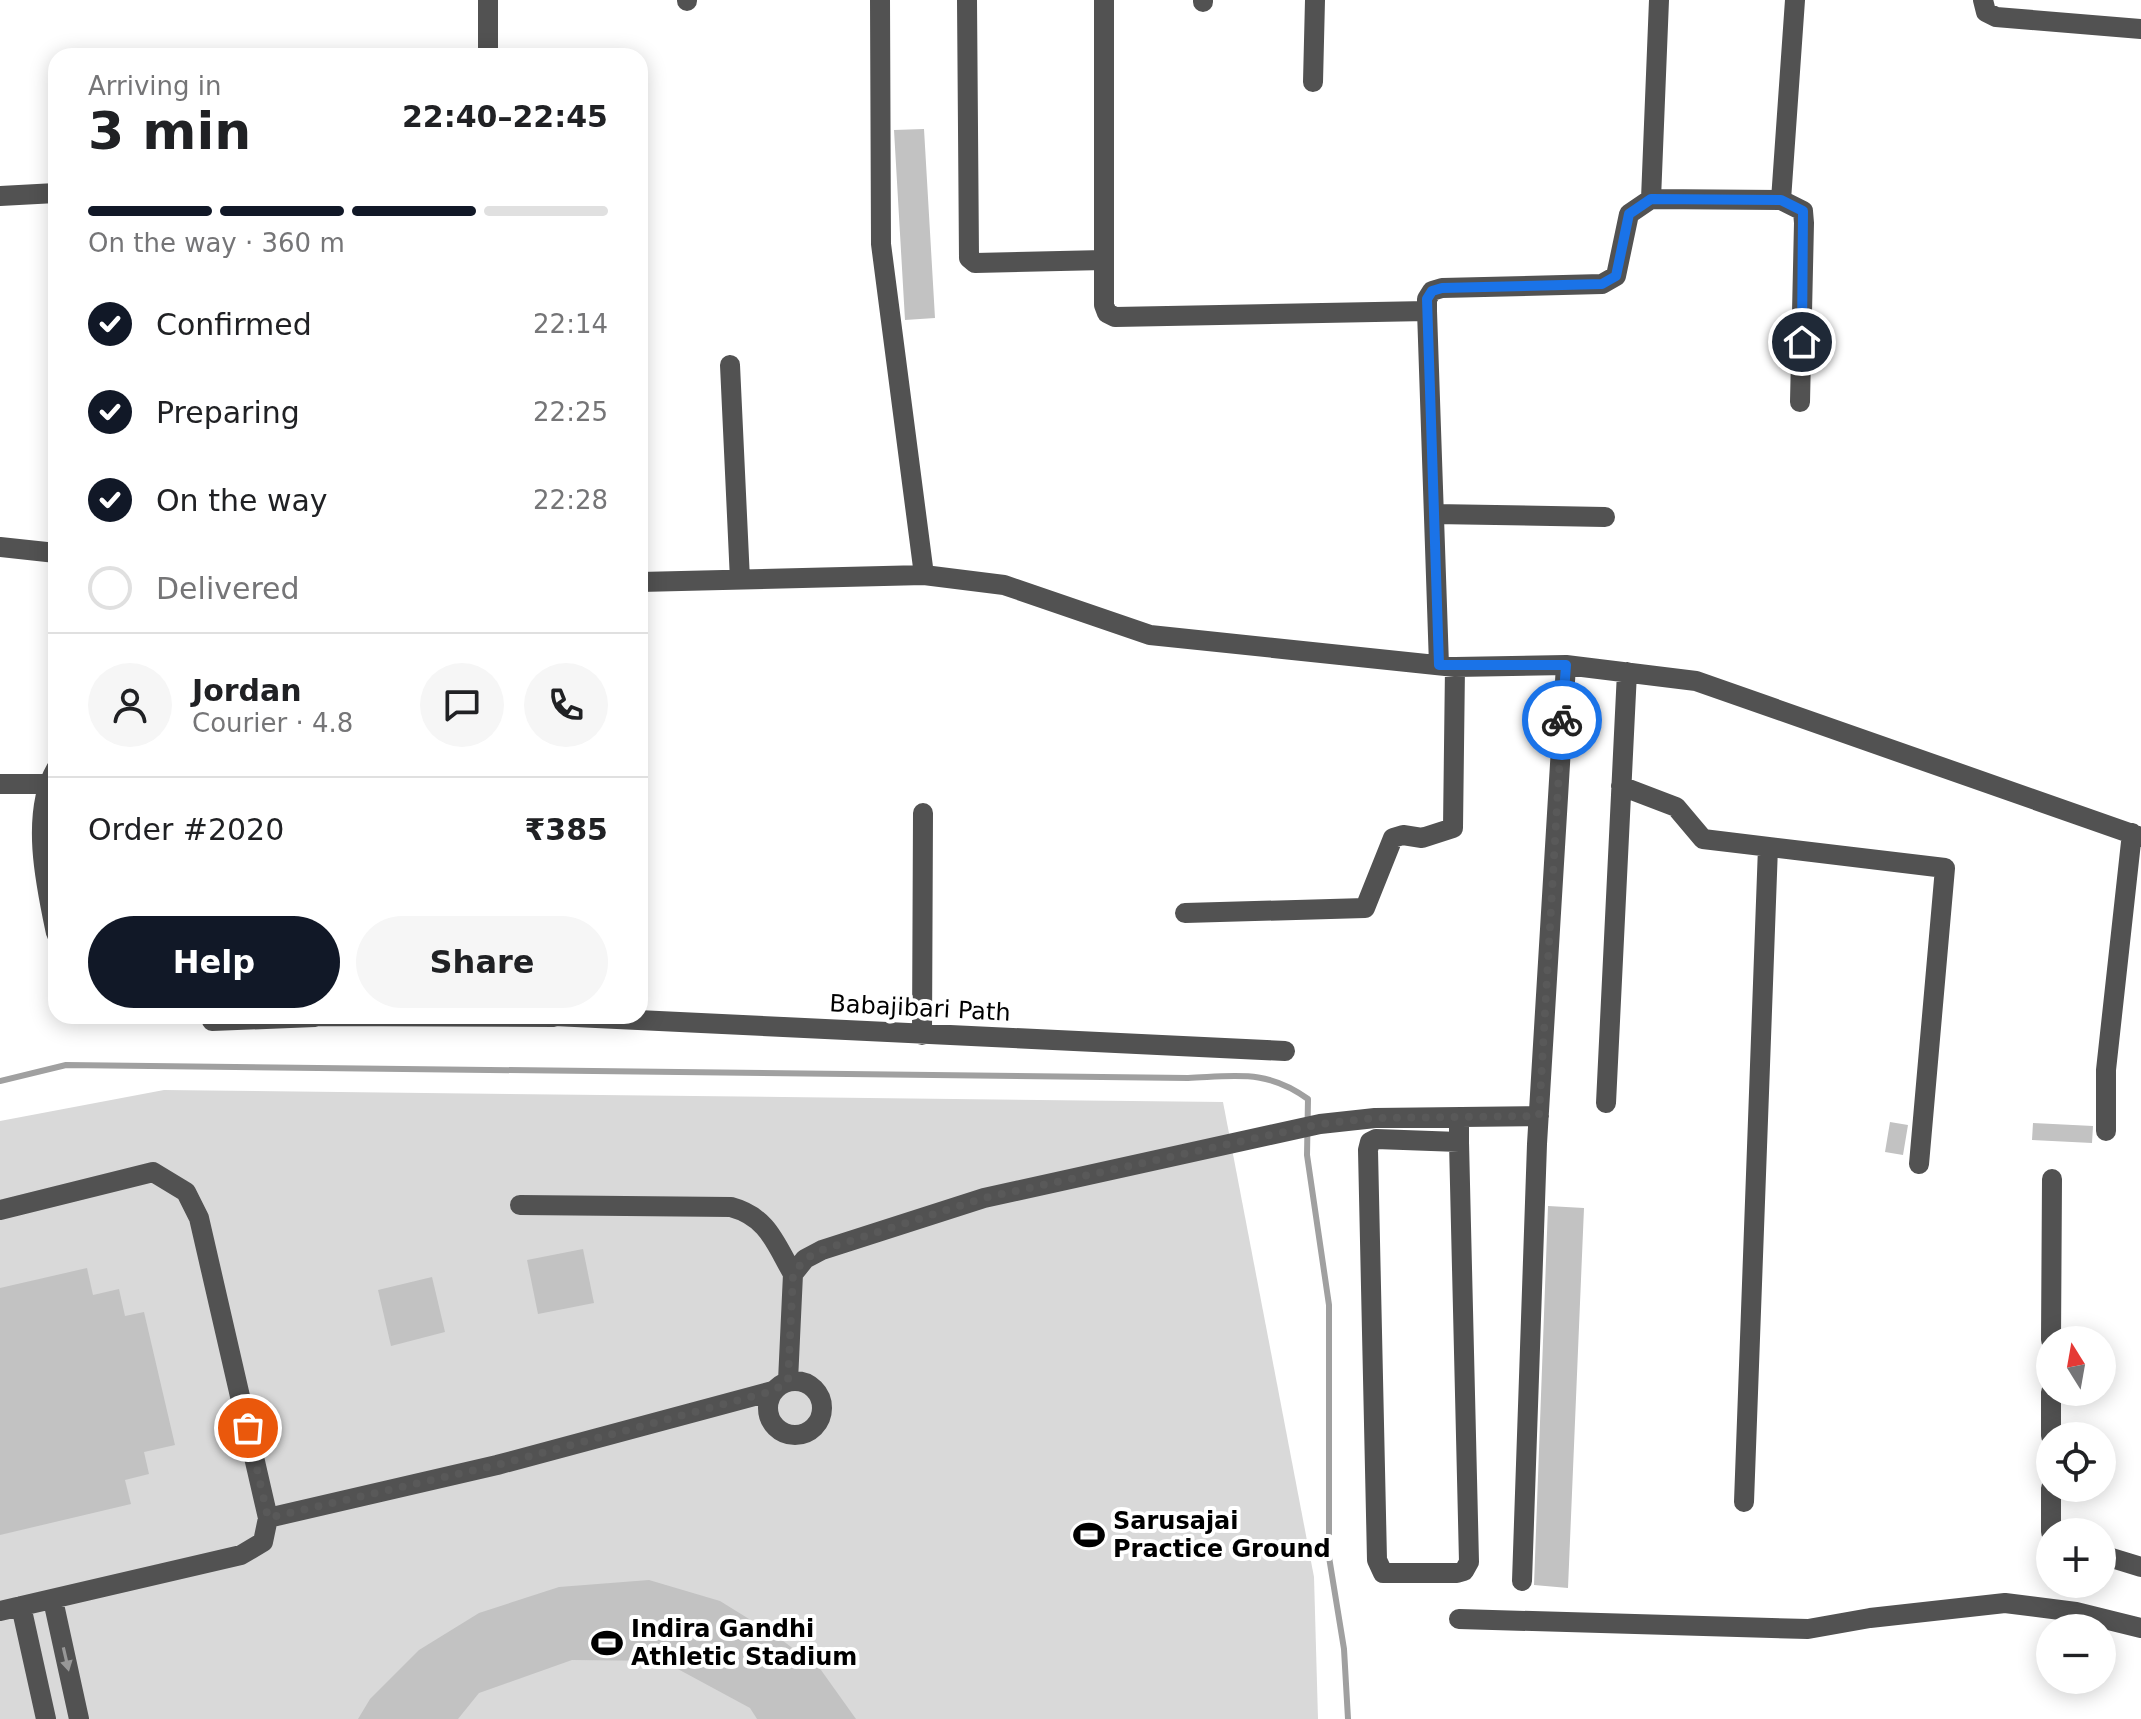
<!DOCTYPE html>
<html lang="en">
<head>
<meta charset="utf-8">
<style>
	body { margin:0; font-family:"DejaVu Sans",sans-serif; background:#f6f6f6; color:#202124; height:100vh; display:flex; flex-direction:column; font-size:30px; white-space:nowrap }
	* { box-sizing:border-box; margin:0 }
	p { font-size:26px; color:#757577 }
	.icon { flex:none; width:44px; height:44px; fill:none; stroke:currentColor; stroke-width:2; stroke-linecap:round; stroke-linejoin:round }
	.map { position:relative; flex:1; overflow:hidden }
	.details { position:absolute; left:48px; top:48px; width:600px; height:976px; display:flex; flex-direction:column; background:#fff; border-radius:24px; box-shadow:0 4px 20px #0003 }
	.details>* { flex:none }
	.needle { width:52px; rotate:349deg }
	.buttons { position:absolute; left:2036px; top:1326px; display:grid; gap:16px }
	.buttons a { display:grid; place-items:center; width:80px; height:80px; border-radius:50%; background:#fff; box-shadow:0 4px 20px #0003; font-size:40px }
	.pin { position:absolute; display:grid; place-items:center; width:68px; height:68px; color:#fff; margin:-34px; border:4px solid #fff; border-radius:50%; box-shadow:0 2px 8px #0007 }
	.courier { position:absolute; display:grid; place-items:center; width:80px; height:80px; margin:-40px; border:6px solid #1a73e8; border-radius:50%; background:#fff; color:#222; box-shadow:0 2px 10px #0007 }
	.head em { font-style:normal; font-weight:700 }
	.head div { display:flex; flex-direction:column-reverse }
	.head { display:flex; align-items:center; justify-content:space-between; height:136px; padding:0 40px }
	h1 { font-size:52px; font-weight:700; line-height:60px }
	.bar { display:grid; grid-template-columns:repeat(4,1fr); gap:12px 8px; align-content:center; height:96px; padding:0 40px }
	.bar i { height:10px; border-radius:6px; background:#e0e0e0 }
	.bar .current { background:#111827 }
	.bar p { grid-column:span 4 }
	.line { display:flex; align-items:center; gap:20px; padding:0 40px; border-top:2px solid #e0e0e0 }
	.line div { flex:1 }
	.round { display:grid; place-items:center; flex:none; width:84px; height:84px; border-radius:42px; background:#f6f6f6 }
	ol { padding:0 40px; list-style:none }
	li { display:flex; align-items:center; gap:24px; height:88px }
	li p { margin-inline-start:auto }
	li .icon { padding:8px; border-radius:50%; background:#111827; color:#fff; stroke-width:4 }
	li:last-child { color:#757577 }
	li i { width:44px; height:44px; border:4px solid #e0e0e0; border-radius:50% }
	.button { display:flex; gap:16px; margin-top:auto; padding:16px 40px }
	.button a { flex:1; height:92px; border-radius:48px; background:#111827; color:#fff; font-size:32px; font-weight:700; line-height:92px; text-align:center }
	.button a+a { background:#f6f6f6; color:#202124 }
	.map>svg:first-child { display:block }
	.green { fill:#d9d9d9 }
	.lines { fill:none; stroke-linecap:round; stroke-linejoin:round }
	.stream { stroke:#a0a0a0; stroke-width:6 }
	.building { fill:#c2c2c2 }
	.minor { stroke:#525252; stroke-width:20 }
	.oneway { fill:#979797 }
	.done { stroke:#595959; stroke-width:8; stroke-dasharray:0 14.4 }
	.route { stroke:#1a73e8; stroke-width:10 }
	.labels { text-anchor:middle; dominant-baseline:central; stroke-width:8; stroke-linejoin:round; paint-order:stroke }
	.street-label { font-size:24px; fill:#000; stroke:#fff }
	.poi-label { font-size:24px; font-weight:bold; fill:#000; stroke:#fff; text-anchor:start }
</style>
</head>
<body>
<div class="map">
<svg width="2141" height="1719" viewBox="0 0 2141 1719">
	<rect width="100%" height="100%" fill="#fff"/>
	<path class="green" d="M164 1090 1223 1102 1314 1577 1318 1719H0V1121Z"/>
	<g class="lines">
		<path class="stream" d="M0 1081 66 1065 1188 1078C1236 1076 1267 1069 1308 1099L1307 1155 1329 1305V1557L1344 1649 1348 1719"/>
	</g>
	<path class="building" d="M924 129 935 318 905 320 894 130Z
		M1890 1122 1908 1125 1903 1155 1885 1152Z
		M2033 1123 2093 1126 2092 1143 2032 1140Z
		M1548 1206 1584 1208 1568 1588 1534 1585Z
		M583 1249 594 1303 538 1314 527 1260Z
		M87 1268 93 1295 119 1289 125 1316 144 1312 175 1445 144 1452 149 1474 125 1480 131 1504 0 1535V1288Z
		M432 1277 445 1332 391 1346 378 1290Z
		M649 1580 720 1601 778 1637 821 1670 856 1719H757L750 1708 663 1661 572 1660 479 1693 458 1719H358L370 1699 419 1650 479 1613 559 1587Z"/>
	<g class="lines">
		<path class="minor" d="M687 0V1
			M880 0 881 244 924 575
			M967 0 969 258 975 263 1104 260
			M1104 0V305L1107 313 1115 317 1427 311 1439 665
			M1983 0 1986 12 1996 17 2141 29
			M1203 2V0
			M488 56V0
			M1313 82 1315 0
			M0 196 56 193
			M1651 199 1781 200 1795 0
			M1781 200 1803 211 1804 223 1800 402
			M1427 311V299L1432 291 1442 288 1602 284 1616 276 1629 214 1651 199 1659 0
			M730 365 740 580
			M1434 514 1605 517
			M0 547 56 553
			M640 582 924 575 1004 585 1150 635 1455 667 1566 665 1696 681 2141 837
			M56 769C30 814 46 886 56 933
			M0 784H48
			M1621 786 1676 807 1703 839 1945 868 1919 1164
			M1185 913 1365 908 1393 838 1403 835 1422 838 1453 828 1455 667
			M315 1016 554 1017
			M554 1016 1285 1051
			M212 1021 315 1017
			M922 1035 923 813
			M1606 1103 1627 672
			M1459 1117V1142L1469 1562 1464 1571 1457 1573H1383L1377 1560 1368 1150 1370 1142 1376 1139 1459 1142
			M2106 1131V1070L2132 833
			M520 1205 731 1207C768 1217 775 1243 793 1274
			M0 1210 153 1172 186 1192 199 1218 268 1518
			M2051 1340 2052 1179
			M768 1408a27 27 0 1 1 54 0a27 27 0 1 1-54 0Z
			M788 1381 793 1274 805 1259 822 1250 984 1198 1320 1124 1375 1118 1539 1116
			M2051 1436V1392
			M1744 1502 1768 847
			M2051 1532V1488
			M2102 1555 2141 1567
			M1522 1581 1537 1144 1566 665
			M53 1600 79 1719
			M21 1606 46 1719
			M0 1611 241 1555 263 1542 268 1518 497 1465 773 1391
			M1459 1619 1808 1629 1870 1618 2005 1603 2076 1612 2141 1628"/>
	</g>
	<defs><path id="oneway-solid" d="M-6-.8H1V-3.2L6.5 0L1 3.2V.8H-6Z" transform="scale(2)"/></defs>
	<use class="oneway" href="#oneway-solid" transform="translate(66 1659) rotate(77)"/>
	<g class="lines">
		<path class="done" d="M248 1428 268 1518 497 1465 773 1391 788 1381 793 1274 805 1259 822 1250 984 1198 1320 1124 1375 1118 1539 1116 1562 720"/>
		<path class="route" d="M1562 720 1566 665H1439L1427 299 1432 291 1442 288 1602 284 1616 276 1629 214 1651 199 1781 200 1803 211 1802 342"/>
	</g>
	<defs>
		<symbol id="stadium-bare" viewBox="-9 -9 18 18"><path d="M0-5a6.5 5 0 1 0 0 10a6.5 5 0 1 0 0-10ZM-3.5-1.8h7v3.6h-7Z" fill="#000" stroke="#fff" stroke-width="2.5" paint-order="stroke"/></symbol>
	</defs>
	<g fill-rule="evenodd">
		<use href="#stadium-bare" x="1067" y="1513" width="44" height="44"/>
		<use href="#stadium-bare" x="585" y="1621" width="44" height="44"/>
	</g>
	<g class="labels">
		<g class="street-label">
			<text transform="translate(920 1008) rotate(3)">Babajibari Path</text>
		</g>
		<g class="poi-label">
			<text x="1113" y="1521">Sarusajai<tspan x="1113" dy="28">Practice Ground</tspan></text>
			<text x="631" y="1629">Indira Gandhi<tspan x="631" dy="28">Athletic Stadium</tspan></text>
		</g>
	</g>
</svg>
<div class="buttons">
<a><svg class="needle" viewBox="-14 -14 28 28"><path d="M0-13l5 13h-10z" fill="#e53935"/><path d="M0 13l5-13h-10z" fill="#757577"/></svg></a>
<a><svg class="icon" aria-label="locate" viewBox="0 0 24 24"><circle cx="12" cy="12" r="6"/><path d="M12 2v4M12 18v4M2 12h4M18 12h4"/></svg></a>
<a>+</a>
<a>−</a>
</div>
<div class="pin" style="left:248px;top:1428px;background:#ea580c"><svg class="icon" aria-label="bag" viewBox="0 0 24 24"><path d="M5 8h14l-1 12H6zM9 8a3 3 0 0 1 6 0"/></svg></div>
<div class="pin" style="left:1802px;top:342px;background:#1f2937"><svg class="icon" aria-label="home" viewBox="0 0 24 24"><path d="M3 11l9-7 9 7M6 9v11h12V9"/></svg></div>
<div class="courier" style="left:1562px;top:720px"><svg class="icon" aria-label="bike" viewBox="0 0 24 24"><circle cx="6" cy="16" r="4"/><circle cx="18" cy="16" r="4"/><path d="M6 16l4-8h5l3 8M10 8l3 8H6M13 5h3"/></svg></div>
<section class="details">
<div class="head"><div><h1>3 min</h1><p>Arriving in</p></div><em>22:40–22:45</em></div>
<div class="bar"><i class="current"></i><i class="current"></i><i class="current"></i><i></i><p>On the way · 360 m</p></div>
<ol>
<li><svg class="icon" aria-label="check" viewBox="0 0 24 24"><path d="M5 12l5 5 9-10"/></svg>Confirmed<p>22:14</p></li>
<li><svg class="icon" aria-label="check" viewBox="0 0 24 24"><path d="M5 12l5 5 9-10"/></svg>Preparing<p>22:25</p></li>
<li><svg class="icon" aria-label="check" viewBox="0 0 24 24"><path d="M5 12l5 5 9-10"/></svg>On the way<p>22:28</p></li>
<li><i></i>Delivered</li>
</ol>
<div class="line" style="height:144px"><a class="round"><svg class="icon" aria-label="person" viewBox="0 0 24 24"><circle cx="12" cy="8" r="4"/><path d="M4 21q1-7 8-7t8 7"/></svg></a><div><b>Jordan</b><p>Courier · 4.8</p></div><a class="round"><svg class="icon" aria-label="chat" viewBox="0 0 24 24"><path d="M4 5h16v11H9l-5 4z"/></svg></a><a class="round"><svg class="icon" aria-label="phone" viewBox="0 0 24 24"><path d="M5 4h4l2 5-3 2q2 4 5 5l2-3 5 2v4C11 20 4 13 5 4z"/></svg></a></div>
<div class="line" style="height:104px"><div>Order #2020</div><b>₹385</b></div>
<div class="button"><a>Help</a><a>Share</a></div>
</section>
</div>
</body>
</html>
